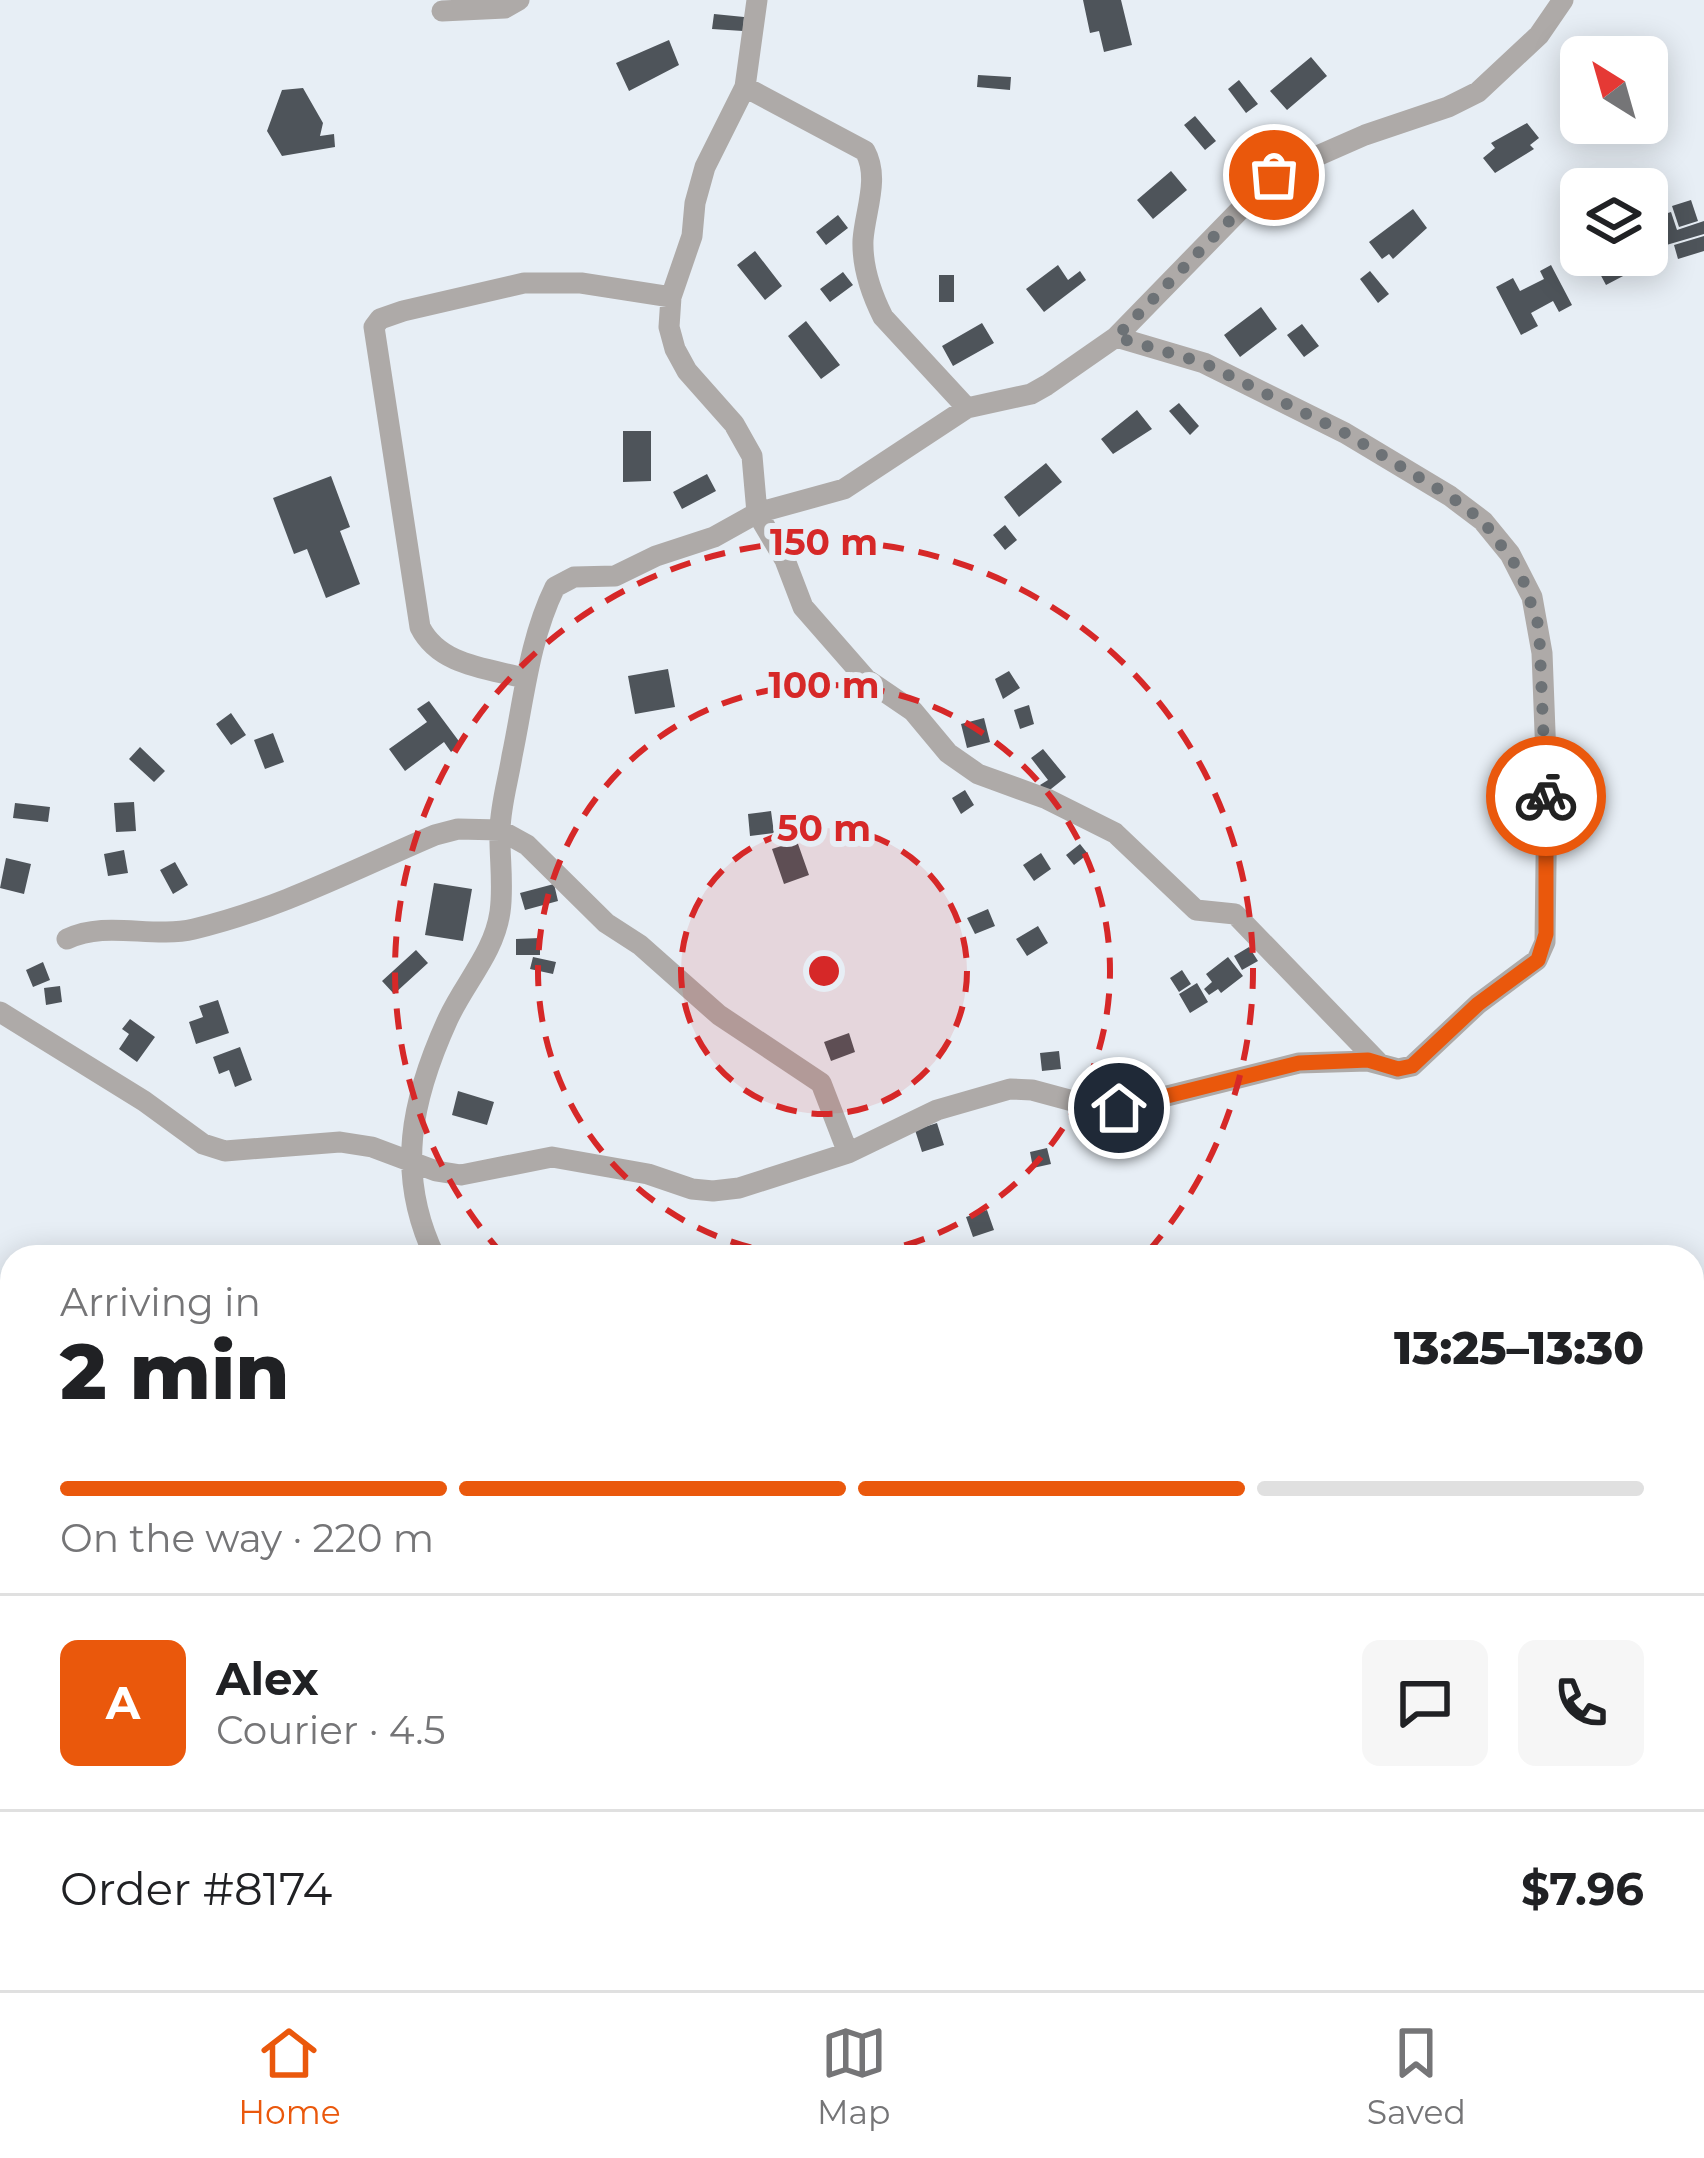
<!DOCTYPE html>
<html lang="en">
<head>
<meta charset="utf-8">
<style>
	body { margin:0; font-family:Montserrat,sans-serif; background:#f6f6f6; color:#202124; height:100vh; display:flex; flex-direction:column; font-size:45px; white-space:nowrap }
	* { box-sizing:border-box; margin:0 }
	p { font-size:39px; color:#757577 }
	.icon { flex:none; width:66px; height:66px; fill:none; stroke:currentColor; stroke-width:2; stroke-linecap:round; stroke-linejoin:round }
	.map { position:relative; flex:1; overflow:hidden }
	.details { position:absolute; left:0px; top:1245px; width:1704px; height:747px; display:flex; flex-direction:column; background:#fff; border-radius:36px 36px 0 0; box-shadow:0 6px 30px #0003 }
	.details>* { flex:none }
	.needle { width:78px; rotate:323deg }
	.controls { position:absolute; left:1560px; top:36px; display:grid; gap:24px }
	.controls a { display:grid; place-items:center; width:108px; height:108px; border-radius:18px; background:#fff; box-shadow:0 6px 30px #0003; font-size:60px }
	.pin { position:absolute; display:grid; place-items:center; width:102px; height:102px; color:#fff; margin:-51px; border:6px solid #fff; border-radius:50%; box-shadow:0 3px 12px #0007 }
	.courier { position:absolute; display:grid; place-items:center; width:120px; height:120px; margin:-60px; border:9px solid #ea580c; border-radius:50%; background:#fff; color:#222; box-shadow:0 3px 15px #0007 }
	.overview em { font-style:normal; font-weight:800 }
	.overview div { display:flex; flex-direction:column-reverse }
	.overview { display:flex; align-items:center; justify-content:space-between; height:204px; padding:0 60px }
	h1 { font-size:78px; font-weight:800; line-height:90px }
	.bar { display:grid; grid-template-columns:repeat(4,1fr); gap:18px 12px; align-content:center; height:144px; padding:0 60px }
	.bar i { height:15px; border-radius:9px; background:#e0e0e0 }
	.bar .current { background:#ea580c }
	.bar p { grid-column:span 4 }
	.line { display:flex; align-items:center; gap:30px; padding:0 60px; border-top:3px solid #e0e0e0 }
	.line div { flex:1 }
	.round { display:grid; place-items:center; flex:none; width:126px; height:126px; border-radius:18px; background:#f6f6f6 }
	.tabs { display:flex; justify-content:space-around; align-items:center; height:168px; border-top:3px solid #e0e0e0; background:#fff; font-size:33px; color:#757577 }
	.tabs a { display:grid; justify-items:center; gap:6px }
	.tabs .current { color:#ea580c }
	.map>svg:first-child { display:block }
	.building { fill:#4e545a }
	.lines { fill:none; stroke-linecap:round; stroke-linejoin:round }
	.minor { stroke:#aeaaa8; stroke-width:21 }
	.done { stroke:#6d7276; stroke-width:12; stroke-dasharray:0 21.6 }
	.route { stroke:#ea580c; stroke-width:15 }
	.ring { fill:none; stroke:#d62828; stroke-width:6; stroke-dasharray:21 15 }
	.centre { fill:#d62828; stroke:#e7eef5; stroke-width:6 }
	.ring-label { font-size:36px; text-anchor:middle; font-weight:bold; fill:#d62828; stroke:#e7eef5; stroke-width:12; stroke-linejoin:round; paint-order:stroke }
</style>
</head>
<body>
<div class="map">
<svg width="1704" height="1990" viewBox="0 0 1704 1990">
	<rect width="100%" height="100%" fill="#e7eef5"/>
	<path class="building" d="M1083 0H1121L1132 45 1104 52 1099 31 1090 33Z
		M714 14 744 17 743 31 712 29Z
		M669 40 679 65 629 91 616 63Z
		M1632 40 1644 57H1609Z
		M1311 57 1327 76 1287 110 1270 91Z
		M978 75 1011 77 1010 90 977 87Z
		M1239 80 1258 104 1246 113 1228 89Z
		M303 88 323 123 320 136 334 134 335 147 282 156 267 131 282 90Z
		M1195 116 1216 141 1205 150 1184 125Z
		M1527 123 1539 138 1530 145 1534 149 1495 173 1483 158 1495 148 1491 143Z
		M1171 171 1187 190 1153 219 1137 200Z
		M1691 200 1698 221 1679 227 1672 206Z
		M1413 209 1427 228 1393 259 1389 254 1382 259 1369 242Z
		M1671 212 1677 230 1704 221V234L1663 246 1655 217Z
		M838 215 848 228 826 245 816 232Z
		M1704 236V251L1678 259 1674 245Z
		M755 251 782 286 765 300 737 265Z
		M1590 255H1615L1625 275 1606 285Z
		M1058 265 1068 280 1080 271 1086 280 1044 312 1026 289Z
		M1551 265 1572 305 1559 312 1553 301 1531 313 1538 326 1521 335 1496 287 1513 278 1520 291 1544 279 1540 271Z
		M1370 271 1389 294 1378 303 1360 279Z
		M843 272 853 285 830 302 820 289Z
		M939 275H954V302H939Z
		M1261 307 1277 329 1240 357 1224 335Z
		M806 321 840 365 821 379 788 336Z
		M982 323 994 343 953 366 942 346Z
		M1302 324 1319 346 1304 357 1287 335Z
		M1179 403 1199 426 1190 435 1169 411Z
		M1137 410 1152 429 1113 454 1101 439Z
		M623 431H651V481L623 482Z
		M1046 463 1062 482 1019 517 1004 497Z
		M707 474 716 491 682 509 673 492Z
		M331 476 350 527 340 531 360 584 326 598 307 549 294 554 273 498Z
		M1005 525 1017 540 1005 550 993 535Z
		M668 669 675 707 635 714 628 676Z
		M1009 671 1020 688 1003 699 995 679Z
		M429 701 461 744 451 752 444 742 405 771 389 749 427 722 417 709Z
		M1029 705 1034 724 1020 729 1014 710Z
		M231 713 246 735 231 745 216 724Z
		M984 718 990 742 967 748 961 724Z
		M273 733 284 762 265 769 254 740Z
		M140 747 165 771 154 782 129 759Z
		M1043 749 1066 777 1046 793 1040 785 1048 780 1031 758Z
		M965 790 974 805 961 814 952 798Z
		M134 802 136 831 116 832 114 803Z
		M15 803 50 807 48 822 13 818Z
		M771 811 774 833 750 836 748 814Z
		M797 841 809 875 784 884 772 849Z
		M1080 844 1088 854 1074 865 1066 855Z
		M124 850 128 873 108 876 104 854Z
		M1041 853 1051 869 1034 881 1023 865Z
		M6 858 31 864 24 894 0 888Z
		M175 862 188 885 173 894 160 870Z
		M434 883 472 889 463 941 425 935Z
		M554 884 558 901 525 910 520 893Z
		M988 909 995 926 975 934 967 918Z
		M1038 926 1048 943 1027 956 1016 939Z
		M540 938V955H516V939Z
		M1249 947 1258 961 1242 970 1234 956Z
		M416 950 428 963 394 994 382 981Z
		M533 957 556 962 553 974 530 969Z
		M1228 957 1243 976 1221 993 1218 989 1209 995 1204 989 1212 982 1206 974Z
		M43 962 50 980 33 987 26 970Z
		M1182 970 1191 984 1179 992 1170 978Z
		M1197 983 1208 1002 1190 1013 1179 994Z
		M60 986 62 1002 46 1005 44 988Z
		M218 1000 229 1033 196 1044 189 1022 203 1017 199 1006Z
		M130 1019 155 1037 137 1062 119 1049 129 1034 122 1029Z
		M849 1033 855 1052 831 1061 824 1042Z
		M240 1047 252 1080 235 1087 229 1070 219 1074 213 1057Z
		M1059 1051 1061 1069 1042 1071 1040 1053Z
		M458 1091 494 1102 487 1125 452 1115Z
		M937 1123 944 1145 922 1152 915 1130Z
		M1047 1148 1051 1164 1033 1168 1030 1152Z
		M987 1210 994 1230 973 1237 966 1217Z"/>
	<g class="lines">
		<path class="minor" d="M757 0 745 87 705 167 695 203 692 236 671 297 669 327 675 349 687 371 734 424 752 456 757 513 785 560 803 607 866 679 913 711 948 753 978 774 1047 799 1115 833 1196 910 1235 914 1379 1063
			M442 11 505 8 519 0
			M745 87 865 151C880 178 865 211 863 240 862 266 871 293 883 317L967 408
			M524 678C485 668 439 665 420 627L374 327 380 319 403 311 524 283H581L671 297
			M67 939C107 920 151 939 194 929 279 909 355 869 435 835L458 829 500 830 527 845 606 923 640 945 719 1015 821 1083 848 1153
			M0 1012 144 1101 203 1144 225 1151 340 1142 372 1147 436 1171 461 1175 552 1157 648 1174 692 1189 713 1191 739 1188 848 1153 937 1110 1010 1089 1032 1090 1095 1107 1119 1108 1299 1063 1368 1061 1398 1069 1412 1066 1478 1004 1537 960 1545 942 1547 784 1542 653 1532 597 1510 554 1483 521 1450 496 1345 433 1204 363 1116 337
			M435 1257C395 1174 411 1100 448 1019 465 982 494 953 500 912 504 884 499 856 500 829 501 803 508 781 512 756 524 699 529 640 555 587L574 577 615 576 656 556 714 537 757 513 844 489 967 408 1031 394 1047 385 1116 337 1274 175 1365 135 1448 107 1478 92 1539 35 1563 0
			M1692 1969 1704 1955
			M274 1980V1990
			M527 1990V1980
			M1675 1990 1682 1980"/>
	</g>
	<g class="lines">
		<path class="done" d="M1274 175 1116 337 1204 363 1345 433 1450 496 1483 521 1520 571 1539 627 1546 796"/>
		<path class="route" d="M1119 1108 1299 1063 1368 1060 1398 1069 1412 1066 1478 1004 1538 960 1546 934V796"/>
	</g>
	<circle cx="824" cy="971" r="143" fill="#d62828" fill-opacity=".12"/>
	<g class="ring">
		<circle cx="824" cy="971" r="143"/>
		<path d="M822 1257A286 286 0 1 1 826 1257"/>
		<path d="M503 1255A429 429 0 1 1 1145 1255"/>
	</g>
	<circle cx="824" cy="971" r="18" class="centre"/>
	<g class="ring-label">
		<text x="824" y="555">150 m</text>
		<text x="824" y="698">100 m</text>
		<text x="824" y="841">50 m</text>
	</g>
</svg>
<div class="controls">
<a><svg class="needle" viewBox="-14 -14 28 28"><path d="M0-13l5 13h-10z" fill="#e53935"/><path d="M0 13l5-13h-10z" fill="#757577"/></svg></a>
<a><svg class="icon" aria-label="layers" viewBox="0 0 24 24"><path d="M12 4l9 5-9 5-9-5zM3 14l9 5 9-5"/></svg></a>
</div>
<div class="pin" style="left:1274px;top:175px;background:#ea580c"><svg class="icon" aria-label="bag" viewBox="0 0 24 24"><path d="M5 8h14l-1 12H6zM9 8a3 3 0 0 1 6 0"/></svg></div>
<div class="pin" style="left:1119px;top:1108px;background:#1f2937"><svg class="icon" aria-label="home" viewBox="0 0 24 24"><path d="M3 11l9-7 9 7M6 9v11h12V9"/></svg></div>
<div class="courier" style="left:1546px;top:796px"><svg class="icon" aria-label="bike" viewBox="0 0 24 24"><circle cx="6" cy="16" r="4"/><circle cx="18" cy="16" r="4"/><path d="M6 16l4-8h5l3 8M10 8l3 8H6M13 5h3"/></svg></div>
<section class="details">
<div class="overview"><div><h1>2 min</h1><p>Arriving in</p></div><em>13:25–13:30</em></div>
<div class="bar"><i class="current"></i><i class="current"></i><i class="current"></i><i></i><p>On the way · 220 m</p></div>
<div class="line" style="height:216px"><b class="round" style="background:#ea580c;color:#fff">A</b><div><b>Alex</b><p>Courier · 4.5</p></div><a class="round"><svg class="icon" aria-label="chat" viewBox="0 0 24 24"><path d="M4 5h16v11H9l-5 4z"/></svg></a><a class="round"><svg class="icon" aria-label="phone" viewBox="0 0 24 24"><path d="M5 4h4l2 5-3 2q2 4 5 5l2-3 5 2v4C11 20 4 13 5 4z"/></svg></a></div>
<div class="line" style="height:156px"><div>Order #8174</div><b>$7.96</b></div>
</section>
</div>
<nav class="tabs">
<a class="current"><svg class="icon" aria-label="home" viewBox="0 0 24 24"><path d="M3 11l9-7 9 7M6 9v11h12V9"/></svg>Home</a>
<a><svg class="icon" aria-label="map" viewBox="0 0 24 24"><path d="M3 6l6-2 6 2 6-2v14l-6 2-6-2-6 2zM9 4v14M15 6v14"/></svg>Map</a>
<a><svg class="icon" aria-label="saved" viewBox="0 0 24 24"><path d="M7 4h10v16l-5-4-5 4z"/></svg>Saved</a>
</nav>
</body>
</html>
